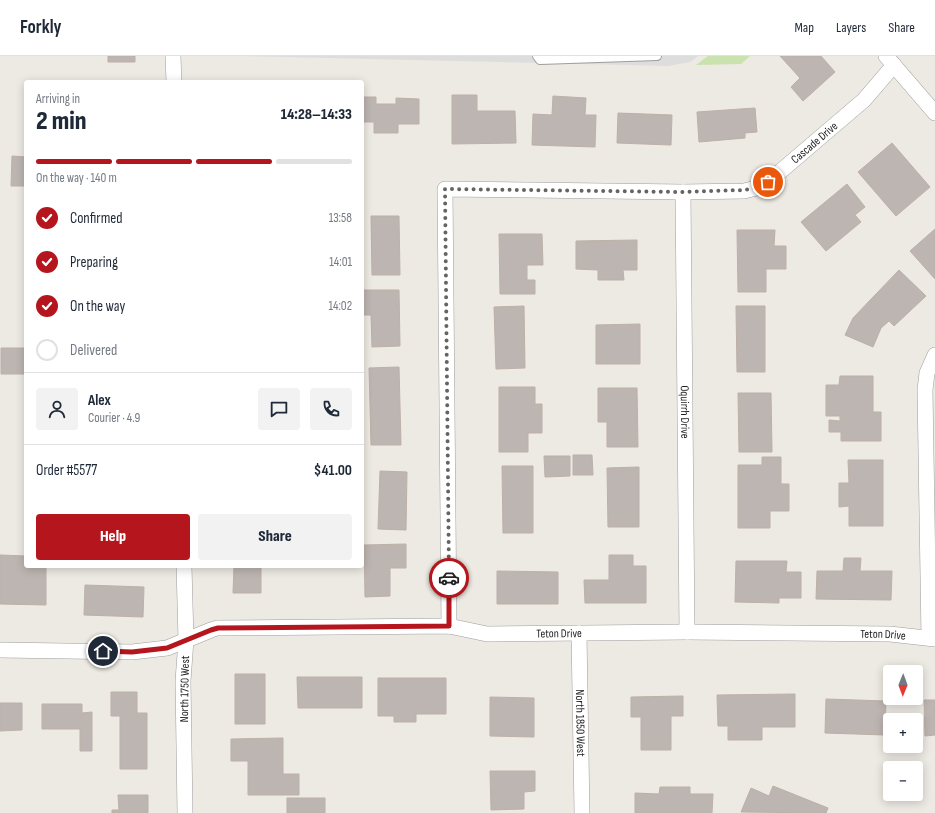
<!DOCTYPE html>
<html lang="en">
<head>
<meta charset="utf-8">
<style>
	body { margin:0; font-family:"Sofia Sans Condensed",sans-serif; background:#f2f2f3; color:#1f2937; height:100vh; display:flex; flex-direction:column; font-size:15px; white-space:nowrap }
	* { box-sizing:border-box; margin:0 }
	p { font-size:13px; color:#747a83 }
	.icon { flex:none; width:22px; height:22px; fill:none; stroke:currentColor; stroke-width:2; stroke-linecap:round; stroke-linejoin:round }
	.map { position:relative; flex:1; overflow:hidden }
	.details { position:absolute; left:24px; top:24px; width:340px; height:488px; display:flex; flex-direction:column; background:#fff; border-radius:4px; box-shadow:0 2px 10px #0003 }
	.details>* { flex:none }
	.needle { width:26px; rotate:181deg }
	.fabs { position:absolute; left:883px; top:609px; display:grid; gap:8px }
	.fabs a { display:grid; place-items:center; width:40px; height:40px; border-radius:4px; background:#fff; box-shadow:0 2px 10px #0003; font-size:20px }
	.pin { position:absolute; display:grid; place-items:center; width:34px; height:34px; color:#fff; margin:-17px; border:2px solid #fff; border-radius:50%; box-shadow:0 1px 4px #0007 }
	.courier { position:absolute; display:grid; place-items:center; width:40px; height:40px; margin:-20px; border:3px solid #b5151d; border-radius:50%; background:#fff; color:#222; box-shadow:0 1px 5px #0007 }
	.summary em { font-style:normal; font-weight:800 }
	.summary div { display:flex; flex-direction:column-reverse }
	.summary { display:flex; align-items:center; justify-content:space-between; height:68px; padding:0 12px }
	h1 { font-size:26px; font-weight:800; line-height:30px }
	.bar { display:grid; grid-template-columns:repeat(4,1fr); gap:6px 4px; align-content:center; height:48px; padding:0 12px }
	.bar i { height:5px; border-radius:3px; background:#e0e1e3 }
	.bar .current { background:#b5151d }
	.bar p { grid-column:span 4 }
	.line { display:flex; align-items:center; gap:10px; padding:0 12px; border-top:1px solid #e0e1e3 }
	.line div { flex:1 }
	.round { display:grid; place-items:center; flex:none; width:42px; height:42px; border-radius:4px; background:#f2f2f3 }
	ol { padding:0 12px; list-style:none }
	li { display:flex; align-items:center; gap:12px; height:44px }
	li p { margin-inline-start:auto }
	li .icon { padding:4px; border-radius:50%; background:#b5151d; color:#fff; stroke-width:4 }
	li:last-child { color:#747a83 }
	li i { width:22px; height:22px; border:2px solid #e0e1e3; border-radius:50% }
	.action { display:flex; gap:8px; margin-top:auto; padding:8px 12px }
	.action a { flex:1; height:46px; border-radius:4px; background:#b5151d; color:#fff; font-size:16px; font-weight:800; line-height:46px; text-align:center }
	.action a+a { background:#f2f2f3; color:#1f2937 }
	header { display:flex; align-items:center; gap:24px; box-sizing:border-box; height:56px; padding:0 20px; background:#fff; border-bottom:1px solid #e0e1e3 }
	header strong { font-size:19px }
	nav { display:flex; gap:22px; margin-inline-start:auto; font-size:14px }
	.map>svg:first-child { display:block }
	.grass { fill:#cae2ae }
	.parking { fill:#ddd }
	.building { fill:#bdb5b1; stroke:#bdb0a7 }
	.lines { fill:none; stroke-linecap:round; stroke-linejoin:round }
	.service-casing { stroke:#9e9e9e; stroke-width:10 }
	.minor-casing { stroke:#9e9e9e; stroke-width:16 }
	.service { stroke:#fff; stroke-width:8 }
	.minor { stroke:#fff; stroke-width:15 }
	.done { stroke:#666462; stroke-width:4; stroke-dasharray:0 7.2 }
	.route { stroke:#b5151d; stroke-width:5 }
	.labels { text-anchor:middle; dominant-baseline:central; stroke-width:3; stroke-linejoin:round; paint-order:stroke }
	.street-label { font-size:12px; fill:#1d1d1d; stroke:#fff }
</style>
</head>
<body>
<header>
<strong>Forkly</strong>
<nav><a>Map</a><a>Layers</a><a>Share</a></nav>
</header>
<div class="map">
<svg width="935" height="757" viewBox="0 0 935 757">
	<rect width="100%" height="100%" fill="#ede9e3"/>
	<path class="grass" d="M708 0H750L741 8 696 9Z"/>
	<path class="parking" d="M241 0H698L690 6 668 10Z"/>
	<path class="building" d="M108 0H135V6H108Z
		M780 0H821L835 16 803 45 791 31 800 22Z
		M452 39H477V55H515L516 87 452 88Z
		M553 40 586 42 585 59H596L595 91 532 89 533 58 552 59Z
		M362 41H376V48H396V42L419 43V68H398V77H374V66H362Z
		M755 52 757 76 745 77V82L699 86 697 56Z
		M618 57 672 59 671 89 617 87Z
		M892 87 930 131 896 160 858 116Z
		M12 100 26 101V130H11Z
		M847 128 865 151 855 159 861 166 826 195 801 166Z
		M371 160H399L400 219H372Z
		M935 173V223L910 195Z
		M737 174H775L774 190H786V213H766V236H738Z
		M499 178H542L543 209H527V224H535V238H500Z
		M637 184V214H623L624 224H598V214L576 213V185Z
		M899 214 926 240 894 270 889 265 881 272 873 291 845 279 853 262Z
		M362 234H399L400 290 372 291 371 259H362Z
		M524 250 525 312 496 313 494 251Z
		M736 250H765V316H737Z
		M640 268V308H596V269Z
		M1 292H26V318H1Z
		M399 311 401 389H371L369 312Z
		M840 320H873V356H881V385H841V376H829V364L840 365V360H826V329H839Z
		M499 331H535V348H542V377H528V396H499Z
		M598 332H637L638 391H607V366H598Z
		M738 337H771L772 396H739Z
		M573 399H592L593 419H573Z
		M544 400H570V420L545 421Z
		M762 401H781V428H789V455H770V472H738V409H762Z
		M848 404H883V470H849V450L839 451V427H849Z
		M502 410H533V477H503Z
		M639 411V471H608L607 412Z
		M380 415 407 416 406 474 378 473Z
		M406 488V512H390V540L365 541 364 489Z
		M0 499 26 500V510H46V549L0 548Z
		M609 499H633V510H646V547H585L584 524H609Z
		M844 502H861L860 515H892L891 544 816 543 817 515H843Z
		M736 505H787L786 516H801V542H779V547L735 546Z
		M234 510H261V537H233Z
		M497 515 558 516V548H497Z
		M85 529 144 531 143 561 84 559Z
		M235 618H265V668H235Z
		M297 621H362V652H298Z
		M378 622H446V658H416V666H394V660H378Z
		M111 636H137V657H147V713H120V660H111Z
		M795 638V671H762V684H728V670H718L717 639Z
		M683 640V660H671V694H641V661H631V641Z
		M490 641 534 642V681L490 680Z
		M826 643 886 645 885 679 825 677Z
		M924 644H935V679L925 680Z
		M0 647H22V674L0 675Z
		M42 648H82V657L92 656V695H80V673H42Z
		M283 682V718H299V739H248V705H231V683Z
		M490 715H535V735L524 736V753L491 754Z
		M773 730 828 752 826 757 741 756 751 732 769 740Z
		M660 731H690V738H713L712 757H635V737L659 738Z
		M118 739H148V757H112V754H119Z
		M287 742H325V757H287Z"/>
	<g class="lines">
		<defs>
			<path id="service" d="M537 0 540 4 657 0"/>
			<g id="minor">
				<path d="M173 0 174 26"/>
				<path d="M886 0 935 57"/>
				<path id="s1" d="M683 136 687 576"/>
				<path d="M184 510 186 584 183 625 185 757"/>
				<path id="s2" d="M449 570 445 133 683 136 744 135 761 131 768 126 864 44 894 9"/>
				<path id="s3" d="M579 577 582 757"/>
				<path d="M929 582 925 334 927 317 935 299"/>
				<path id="s4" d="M0 594 132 596 167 592 211 574 217 572 449 570 487 578 687 576 890 578 935 583"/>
			</g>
		</defs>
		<use href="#service" class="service-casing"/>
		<use href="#minor" class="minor-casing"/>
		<use href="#service" class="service"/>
		<use href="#minor" class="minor"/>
	</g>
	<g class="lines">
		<path class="done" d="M449 522 445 133 683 136 744 134 761 131 768 126"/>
		<path class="route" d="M103 595 132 596 167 592 211 574 218 572 449 570V522"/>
	</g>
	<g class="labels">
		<g class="street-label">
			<text stroke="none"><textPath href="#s2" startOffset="823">Cascade Drive</textPath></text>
			<text stroke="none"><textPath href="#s1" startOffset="220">Oquirrh Drive</textPath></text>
			<text stroke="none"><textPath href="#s4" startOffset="564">Teton Drive</textPath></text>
			<text stroke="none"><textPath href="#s4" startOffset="888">Teton Drive</textPath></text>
			<text transform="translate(185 633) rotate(-89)">North 1750 West</text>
			<text stroke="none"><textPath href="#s3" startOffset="90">North 1850 West</textPath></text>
		</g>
	</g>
</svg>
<div class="fabs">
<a><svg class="needle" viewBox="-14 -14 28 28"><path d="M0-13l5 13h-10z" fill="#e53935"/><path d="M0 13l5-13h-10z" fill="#747a83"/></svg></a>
<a>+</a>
<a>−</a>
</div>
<div class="pin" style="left:768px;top:126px;background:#ea580c"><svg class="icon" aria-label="bag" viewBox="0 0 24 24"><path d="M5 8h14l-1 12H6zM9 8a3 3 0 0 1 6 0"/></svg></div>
<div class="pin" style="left:103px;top:595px;background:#1f2937"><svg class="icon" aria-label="home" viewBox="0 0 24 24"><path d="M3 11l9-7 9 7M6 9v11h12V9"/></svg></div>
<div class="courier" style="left:449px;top:522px"><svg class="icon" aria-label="car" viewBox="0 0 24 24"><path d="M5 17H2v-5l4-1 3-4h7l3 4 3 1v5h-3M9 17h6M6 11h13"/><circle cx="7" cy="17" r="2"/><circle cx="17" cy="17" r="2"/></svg></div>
<section class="details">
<div class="summary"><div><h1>2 min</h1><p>Arriving in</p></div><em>14:28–14:33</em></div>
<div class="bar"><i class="current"></i><i class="current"></i><i class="current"></i><i></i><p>On the way · 140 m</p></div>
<ol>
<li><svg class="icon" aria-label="check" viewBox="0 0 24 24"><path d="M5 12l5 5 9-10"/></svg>Confirmed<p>13:58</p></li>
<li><svg class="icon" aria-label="check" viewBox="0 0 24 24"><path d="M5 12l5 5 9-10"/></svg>Preparing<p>14:01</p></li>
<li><svg class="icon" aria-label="check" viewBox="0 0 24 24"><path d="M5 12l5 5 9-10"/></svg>On the way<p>14:02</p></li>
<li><i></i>Delivered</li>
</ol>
<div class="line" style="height:72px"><a class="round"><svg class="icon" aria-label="person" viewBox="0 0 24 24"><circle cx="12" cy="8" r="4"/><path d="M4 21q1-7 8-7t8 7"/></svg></a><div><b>Alex</b><p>Courier · 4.9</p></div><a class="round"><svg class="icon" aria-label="chat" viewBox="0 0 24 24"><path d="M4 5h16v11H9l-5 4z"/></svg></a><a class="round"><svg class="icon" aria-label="phone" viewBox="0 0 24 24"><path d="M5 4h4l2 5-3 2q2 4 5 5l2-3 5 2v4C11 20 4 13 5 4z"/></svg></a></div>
<div class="line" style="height:52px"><div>Order #5577</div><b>$41.00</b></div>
<div class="action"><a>Help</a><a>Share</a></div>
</section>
</div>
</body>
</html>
